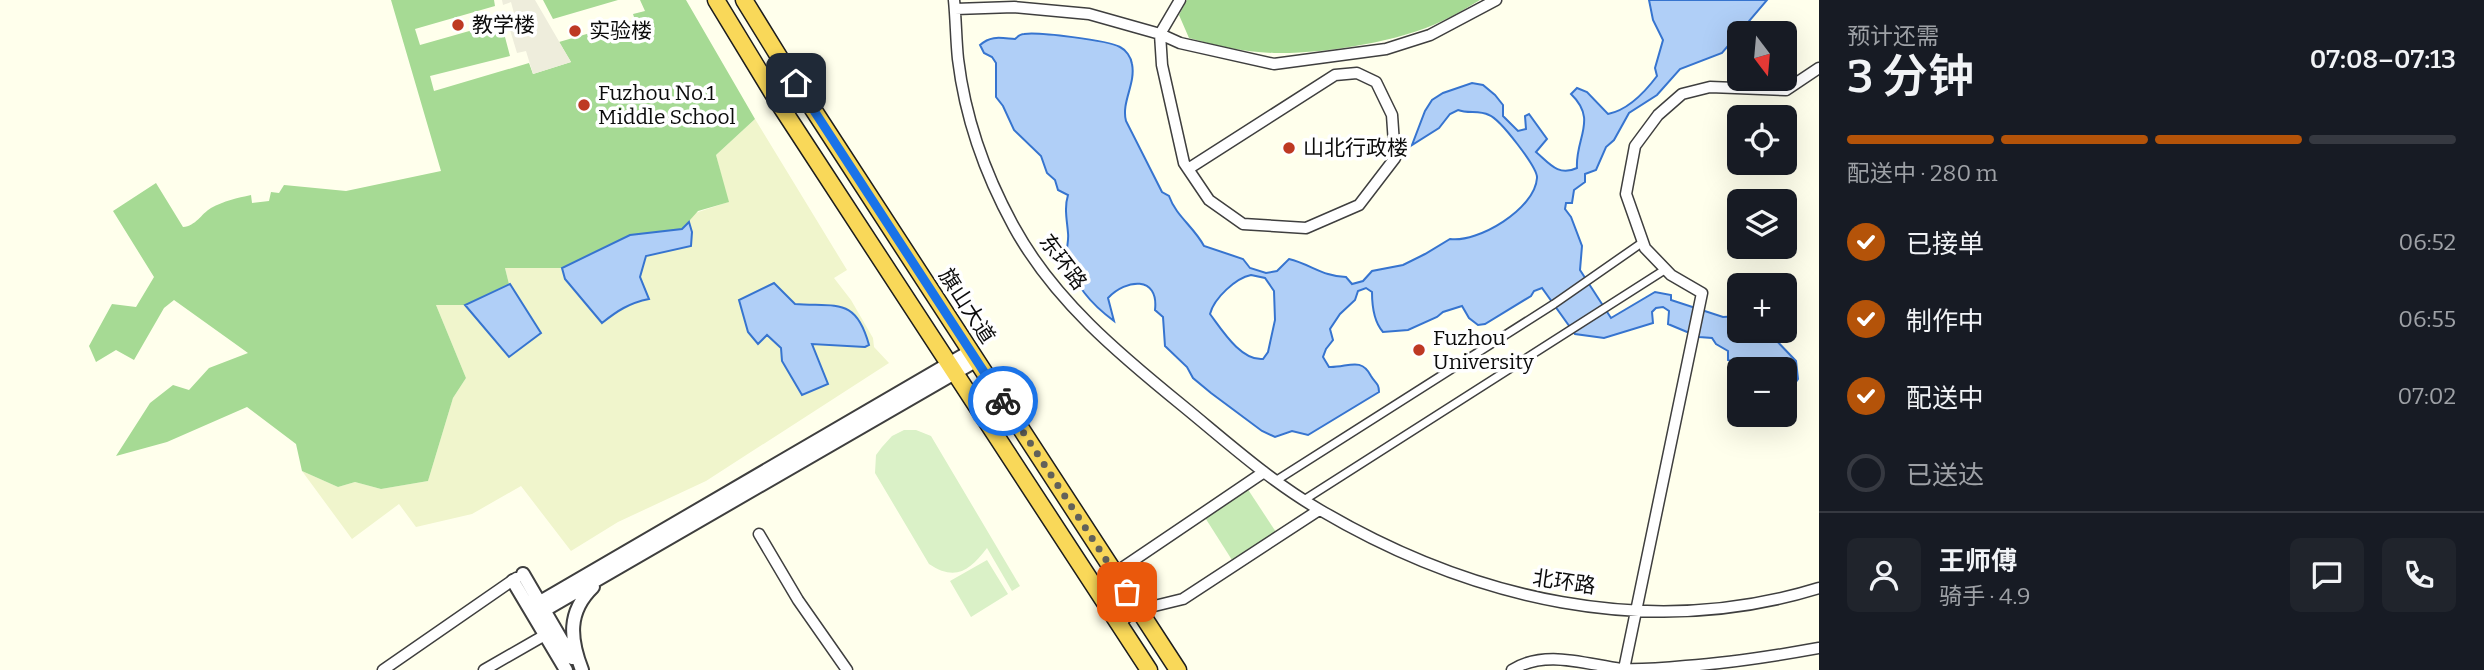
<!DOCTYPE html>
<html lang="zh">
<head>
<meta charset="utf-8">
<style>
	body { margin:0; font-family:Bitter,"Noto Sans SC",serif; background:#20242c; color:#f1f3f6; height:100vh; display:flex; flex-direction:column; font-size:26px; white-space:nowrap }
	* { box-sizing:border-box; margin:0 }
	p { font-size:23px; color:#9ea1a6 }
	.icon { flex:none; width:38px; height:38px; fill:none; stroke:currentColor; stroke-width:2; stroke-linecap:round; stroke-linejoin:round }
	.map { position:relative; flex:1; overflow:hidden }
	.panel { display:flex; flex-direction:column; background:#171b24; width:665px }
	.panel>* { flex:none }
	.needle { width:46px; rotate:164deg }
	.tools { position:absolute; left:1727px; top:21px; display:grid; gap:14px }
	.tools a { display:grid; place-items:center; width:70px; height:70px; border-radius:10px; background:#171b24; box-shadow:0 7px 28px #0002; font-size:35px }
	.pin { position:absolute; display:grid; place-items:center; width:60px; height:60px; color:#fff; margin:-30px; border-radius:14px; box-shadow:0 4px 10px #0006 }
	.courier { position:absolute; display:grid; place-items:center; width:70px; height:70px; margin:-35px; border:5px solid #1a73e8; border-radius:50%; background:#fff; color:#222; box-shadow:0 2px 9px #0007 }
	.summary em { font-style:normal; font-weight:600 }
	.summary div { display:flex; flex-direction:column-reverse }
	.summary { display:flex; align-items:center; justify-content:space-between; height:119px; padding:0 28px }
	h1 { font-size:46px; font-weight:600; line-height:52px }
	.bar { display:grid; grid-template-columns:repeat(4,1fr); gap:10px 7px; align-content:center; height:84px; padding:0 28px }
	.bar i { height:9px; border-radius:5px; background:#363941 }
	.bar .selected { background:#b45309 }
	.bar p { grid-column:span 4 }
	.line { display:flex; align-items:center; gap:18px; padding:0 28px; border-top:2px solid #363941 }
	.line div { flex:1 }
	.round { display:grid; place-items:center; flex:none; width:74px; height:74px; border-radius:10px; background:#20242c }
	ol { padding:0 28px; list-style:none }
	li { display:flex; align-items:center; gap:21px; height:77px }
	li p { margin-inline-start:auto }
	li .icon { padding:7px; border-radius:50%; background:#b45309; color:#fff; stroke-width:4 }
	li:last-child { color:#9ea1a6 }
	li i { width:38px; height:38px; border:4px solid #363941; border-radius:50% }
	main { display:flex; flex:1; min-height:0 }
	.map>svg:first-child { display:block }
	.farmland { fill:#f0f5cc }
	.green { fill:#c6eab5 }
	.forest { fill:#a6da94 }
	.pitch { fill:#daf1c7 }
	.plaza { fill:#eeeddc }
	.water { fill:#b0cff7; stroke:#3674cf; stroke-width:2; fill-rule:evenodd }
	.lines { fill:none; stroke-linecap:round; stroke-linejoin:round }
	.pedestrian-casing { stroke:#3f3f3f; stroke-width:10 }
	.minor-casing { stroke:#3f3f3f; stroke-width:13 }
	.tertiary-casing { stroke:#3f3f3f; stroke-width:16 }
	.trunk-casing { stroke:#1d1d1d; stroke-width:19 }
	.pedestrian { stroke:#fff; stroke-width:7 }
	.minor { stroke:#fff; stroke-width:10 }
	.tertiary { stroke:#fff; stroke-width:12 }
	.trunk { stroke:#f9d859; stroke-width:16 }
	.done { stroke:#61615a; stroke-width:7; stroke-dasharray:0 12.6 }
	.route { stroke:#1a73e8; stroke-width:9 }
	.poi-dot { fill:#be3923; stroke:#fff; stroke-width:2.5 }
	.labels { text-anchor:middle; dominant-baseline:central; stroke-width:7; stroke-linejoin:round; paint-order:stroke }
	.poi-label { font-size:21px; fill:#0c0c0c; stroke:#fff; text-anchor:start }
	.street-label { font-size:21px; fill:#0c0c0c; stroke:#fff }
</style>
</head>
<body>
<main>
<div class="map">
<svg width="1819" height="670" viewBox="0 0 1819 670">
	<rect width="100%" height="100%" fill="#ffffec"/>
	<path class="farmland" d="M755 119 847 270 834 278 851 300 873 338 874 347 889 363 706 481 618 522 571 551 521 486 472 514 416 527 399 504 352 539 302 471 338 487 355 482 381 489 428 481 453 398 466 378 436 305H465L509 284 505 268H562L630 235 728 202 716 155Z"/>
	<path class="green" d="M1247 488 1276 532 1232 560 1204 516Z"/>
	<path class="forest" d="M391 0H494L495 6 415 29 420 45 501 22 510 56 430 76 434 91 529 63 533 74 571 62 559 42 635 20 633 14 645 11 640 0H686L755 119 716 155 729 202 698 211 682 229 630 235 562 268H505L509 284 465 305H436L466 378 453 398 428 481 381 489 355 482 338 487 302 471 296 444 247 407 167 442 116 456 150 403 173 385 189 390 209 368 248 353 174 300 164 308 134 360 116 350 96 362 89 346 112 304 136 307 154 277 113 211 156 183 183 227C196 226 201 214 211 208 224 201 237 198 251 195L252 203 269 201 271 192 279 193 284 185 346 191 441 171Z
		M543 0H618L553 19Z
		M1187 0H1480C1468 7 1455 15 1442 21 1399 42 1322 54 1274 53 1244 52 1217 46 1189 38L1179 15Z"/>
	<path class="pitch" d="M904 430H916L931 436 1020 586 1012 591 987 548C970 570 956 582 929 564L875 473 876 455 882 447 892 436Z
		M987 560 1008 594 971 617 950 581Z"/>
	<path class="plaza" d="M502 0H535L571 62 533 74 526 51 517 53 507 20 515 17 511 2 503 5Z"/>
	<path class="water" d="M1649 0H1767L1722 53 1680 69 1657 95 1629 113 1614 140 1606 147 1596 170 1585 174V182L1574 190 1572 203H1566L1565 209 1571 217 1582 246 1580 270 1611 318 1655 292 1671 295V300L1723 317 1739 316 1740 331H1763L1772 336 1796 361 1798 379 1793 386 1785 384V369H1742L1739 364 1728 360V351L1716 344 1712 338 1699 337 1668 324 1669 311 1663 307 1656 308 1652 312 1653 323 1604 338 1575 334 1542 288 1534 291 1531 296 1485 324 1478 325 1469 318 1462 306 1443 312 1437 317 1408 330 1383 332C1374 322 1372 305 1372 292L1366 288 1358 291 1355 300 1340 314 1330 329 1333 340 1326 349 1323 357 1329 367C1347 368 1361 356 1371 376 1375 383 1379 383 1379 392L1308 435 1292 431 1275 437 1262 431 1211 393 1193 378 1187 367 1165 346 1163 317 1155 310C1159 275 1126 279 1108 298L1114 321C1091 304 1073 284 1067 255 1066 248 1069 241 1068 233 1067 220 1064 208 1068 195L1058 190 1055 180 1047 173 1041 156 1014 130 1003 106 996 97V63L992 57 984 53 980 45C991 35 1001 38 1015 39 1018 36 1020 34 1024 34 1039 32 1107 40 1120 47 1126 50 1131 57 1132 64 1136 84 1121 102 1126 121L1162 192 1169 196C1176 216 1194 227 1204 246L1243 259 1250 268 1266 273 1277 271 1289 259C1310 264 1324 277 1346 277L1352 284 1363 281 1372 271 1403 265 1425 254 1450 239C1478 243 1535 209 1537 178 1538 168 1500 119 1489 115 1479 110 1468 114 1458 110L1450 114 1439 128 1412 145 1425 111 1432 100 1443 93 1472 83 1483 85 1495 95 1503 105V116L1518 131 1526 129 1525 116 1529 114 1547 139 1536 152C1549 163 1558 177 1577 168 1575 138 1598 120 1571 94L1577 88 1587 92 1608 114C1628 110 1645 92 1657 76L1655 68 1663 40 1653 20ZM1251 275 1265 278 1274 291 1275 320 1268 352 1263 359C1241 361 1222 330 1210 314 1214 298 1236 278 1251 275Z
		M689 222 692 232 691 246 646 256 640 277 649 299C629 303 617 311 602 323L565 279 562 268 630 235 682 229Z
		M774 283 795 304C837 307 856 297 869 345L865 347 812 344 828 384 802 395 782 361 781 348 767 335 758 344 748 332 739 300Z
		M510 284 541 333 509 357 465 305Z"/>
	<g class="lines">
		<defs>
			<path id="pedestrian" d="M1277 480 1554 304 1643 242
				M1304 500 1666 269"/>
			<path id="minor" d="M954 0C956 20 956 40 958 59 965 117 986 176 1014 227 1054 300 1119 354 1183 406 1227 442 1270 481 1320 510 1471 599 1648 641 1819 588
				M1180 0 1160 34 1162 65 1184 163 1209 200 1243 224 1306 228 1359 205 1395 158 1392 115 1376 82 1357 73 1335 75 1188 169
				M955 9 1014 7 1089 14 1160 34 1180 43 1274 64 1386 49 1430 35 1496 0
				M759 534 798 600 847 670
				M1094 587 1264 472
				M1118 623 1138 610 1183 599 1319 510
				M1624 669 1702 293 1671 275 1645 248 1626 194 1635 146 1658 115 1682 94 1710 87 1786 90 1819 68
				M383 670 516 578
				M484 670 545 635
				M1512 670C1545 649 1585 664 1621 669 1642 670 1665 668 1686 666 1731 663 1775 656 1819 648"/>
			<path id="tertiary" d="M523 574 572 658
				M513 581 566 670
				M530 608 971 351
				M534 616 977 360
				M582 670C570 639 567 612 593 587"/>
			<path id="trunk" d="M716 0 778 102 1149 670
				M744 0 781 60 1178 670"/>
		</defs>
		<use href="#pedestrian" class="pedestrian-casing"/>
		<use href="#minor" class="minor-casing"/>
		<use href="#tertiary" class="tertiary-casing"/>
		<use href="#trunk" class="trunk-casing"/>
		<use href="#pedestrian" class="pedestrian"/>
		<use href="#minor" class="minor"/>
		<use href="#tertiary" class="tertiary"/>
		<use href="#trunk" class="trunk"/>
	</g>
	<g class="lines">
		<path class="done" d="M1003 401 1127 592"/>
		<path class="route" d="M796 83 1003 401"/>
	</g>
	<g class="poi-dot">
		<circle cx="458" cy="25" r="7"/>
		<circle cx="575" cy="31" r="7"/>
		<circle cx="584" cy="105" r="7"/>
		<circle cx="1289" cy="148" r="7"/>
		<circle cx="1419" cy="350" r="7"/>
	</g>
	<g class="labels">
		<g class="poi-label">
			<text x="472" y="25">教学楼</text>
			<text x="589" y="31">实验楼</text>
			<text x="598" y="93">Fuzhou No.1<tspan x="598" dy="24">Middle School</tspan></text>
			<text x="1303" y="148">山北行政楼</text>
			<text x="1433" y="338">Fuzhou<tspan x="1433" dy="24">University</tspan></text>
		</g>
		<g class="street-label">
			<text transform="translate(1063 262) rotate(53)">东环路</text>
			<text transform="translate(967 306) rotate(57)">旗山大道</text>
			<text transform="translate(1564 582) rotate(8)">北环路</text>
		</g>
	</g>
</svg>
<div class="tools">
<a><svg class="needle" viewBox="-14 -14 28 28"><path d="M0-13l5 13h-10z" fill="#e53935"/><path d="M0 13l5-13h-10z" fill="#9ea1a6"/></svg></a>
<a><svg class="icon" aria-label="locate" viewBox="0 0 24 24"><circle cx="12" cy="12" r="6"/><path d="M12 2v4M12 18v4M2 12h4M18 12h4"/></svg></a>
<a><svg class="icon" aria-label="layers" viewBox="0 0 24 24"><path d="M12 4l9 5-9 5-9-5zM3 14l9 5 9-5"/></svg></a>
<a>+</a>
<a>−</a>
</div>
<div class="pin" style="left:1127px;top:592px;background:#ea580c"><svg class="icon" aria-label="bag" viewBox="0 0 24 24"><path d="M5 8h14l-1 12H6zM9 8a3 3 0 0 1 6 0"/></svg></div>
<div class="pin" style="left:796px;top:83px;background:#1f2937"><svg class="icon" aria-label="home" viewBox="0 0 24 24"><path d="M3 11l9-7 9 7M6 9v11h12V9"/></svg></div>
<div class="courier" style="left:1003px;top:401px"><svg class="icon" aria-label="bike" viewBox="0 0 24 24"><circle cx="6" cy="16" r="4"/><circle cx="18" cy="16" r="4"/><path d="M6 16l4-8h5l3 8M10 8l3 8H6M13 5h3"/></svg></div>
</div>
<section class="panel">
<div class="summary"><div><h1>3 分钟</h1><p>预计还需</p></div><em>07:08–07:13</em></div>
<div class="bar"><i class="selected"></i><i class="selected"></i><i class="selected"></i><i></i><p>配送中 · 280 m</p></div>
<ol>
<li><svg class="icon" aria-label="check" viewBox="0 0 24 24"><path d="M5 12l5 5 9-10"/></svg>已接单<p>06:52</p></li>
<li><svg class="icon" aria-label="check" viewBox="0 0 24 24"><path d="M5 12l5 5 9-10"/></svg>制作中<p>06:55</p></li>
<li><svg class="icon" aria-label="check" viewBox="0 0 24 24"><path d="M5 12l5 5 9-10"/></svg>配送中<p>07:02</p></li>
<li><i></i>已送达</li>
</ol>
<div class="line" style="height:126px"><a class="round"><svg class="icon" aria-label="person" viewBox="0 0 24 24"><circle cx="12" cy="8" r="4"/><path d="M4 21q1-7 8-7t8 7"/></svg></a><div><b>王师傅</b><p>骑手 · 4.9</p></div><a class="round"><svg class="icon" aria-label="chat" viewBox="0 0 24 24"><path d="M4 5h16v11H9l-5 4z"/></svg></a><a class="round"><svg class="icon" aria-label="phone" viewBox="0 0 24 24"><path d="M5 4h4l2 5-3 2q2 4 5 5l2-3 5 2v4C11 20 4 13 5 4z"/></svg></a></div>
</section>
</main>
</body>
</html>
